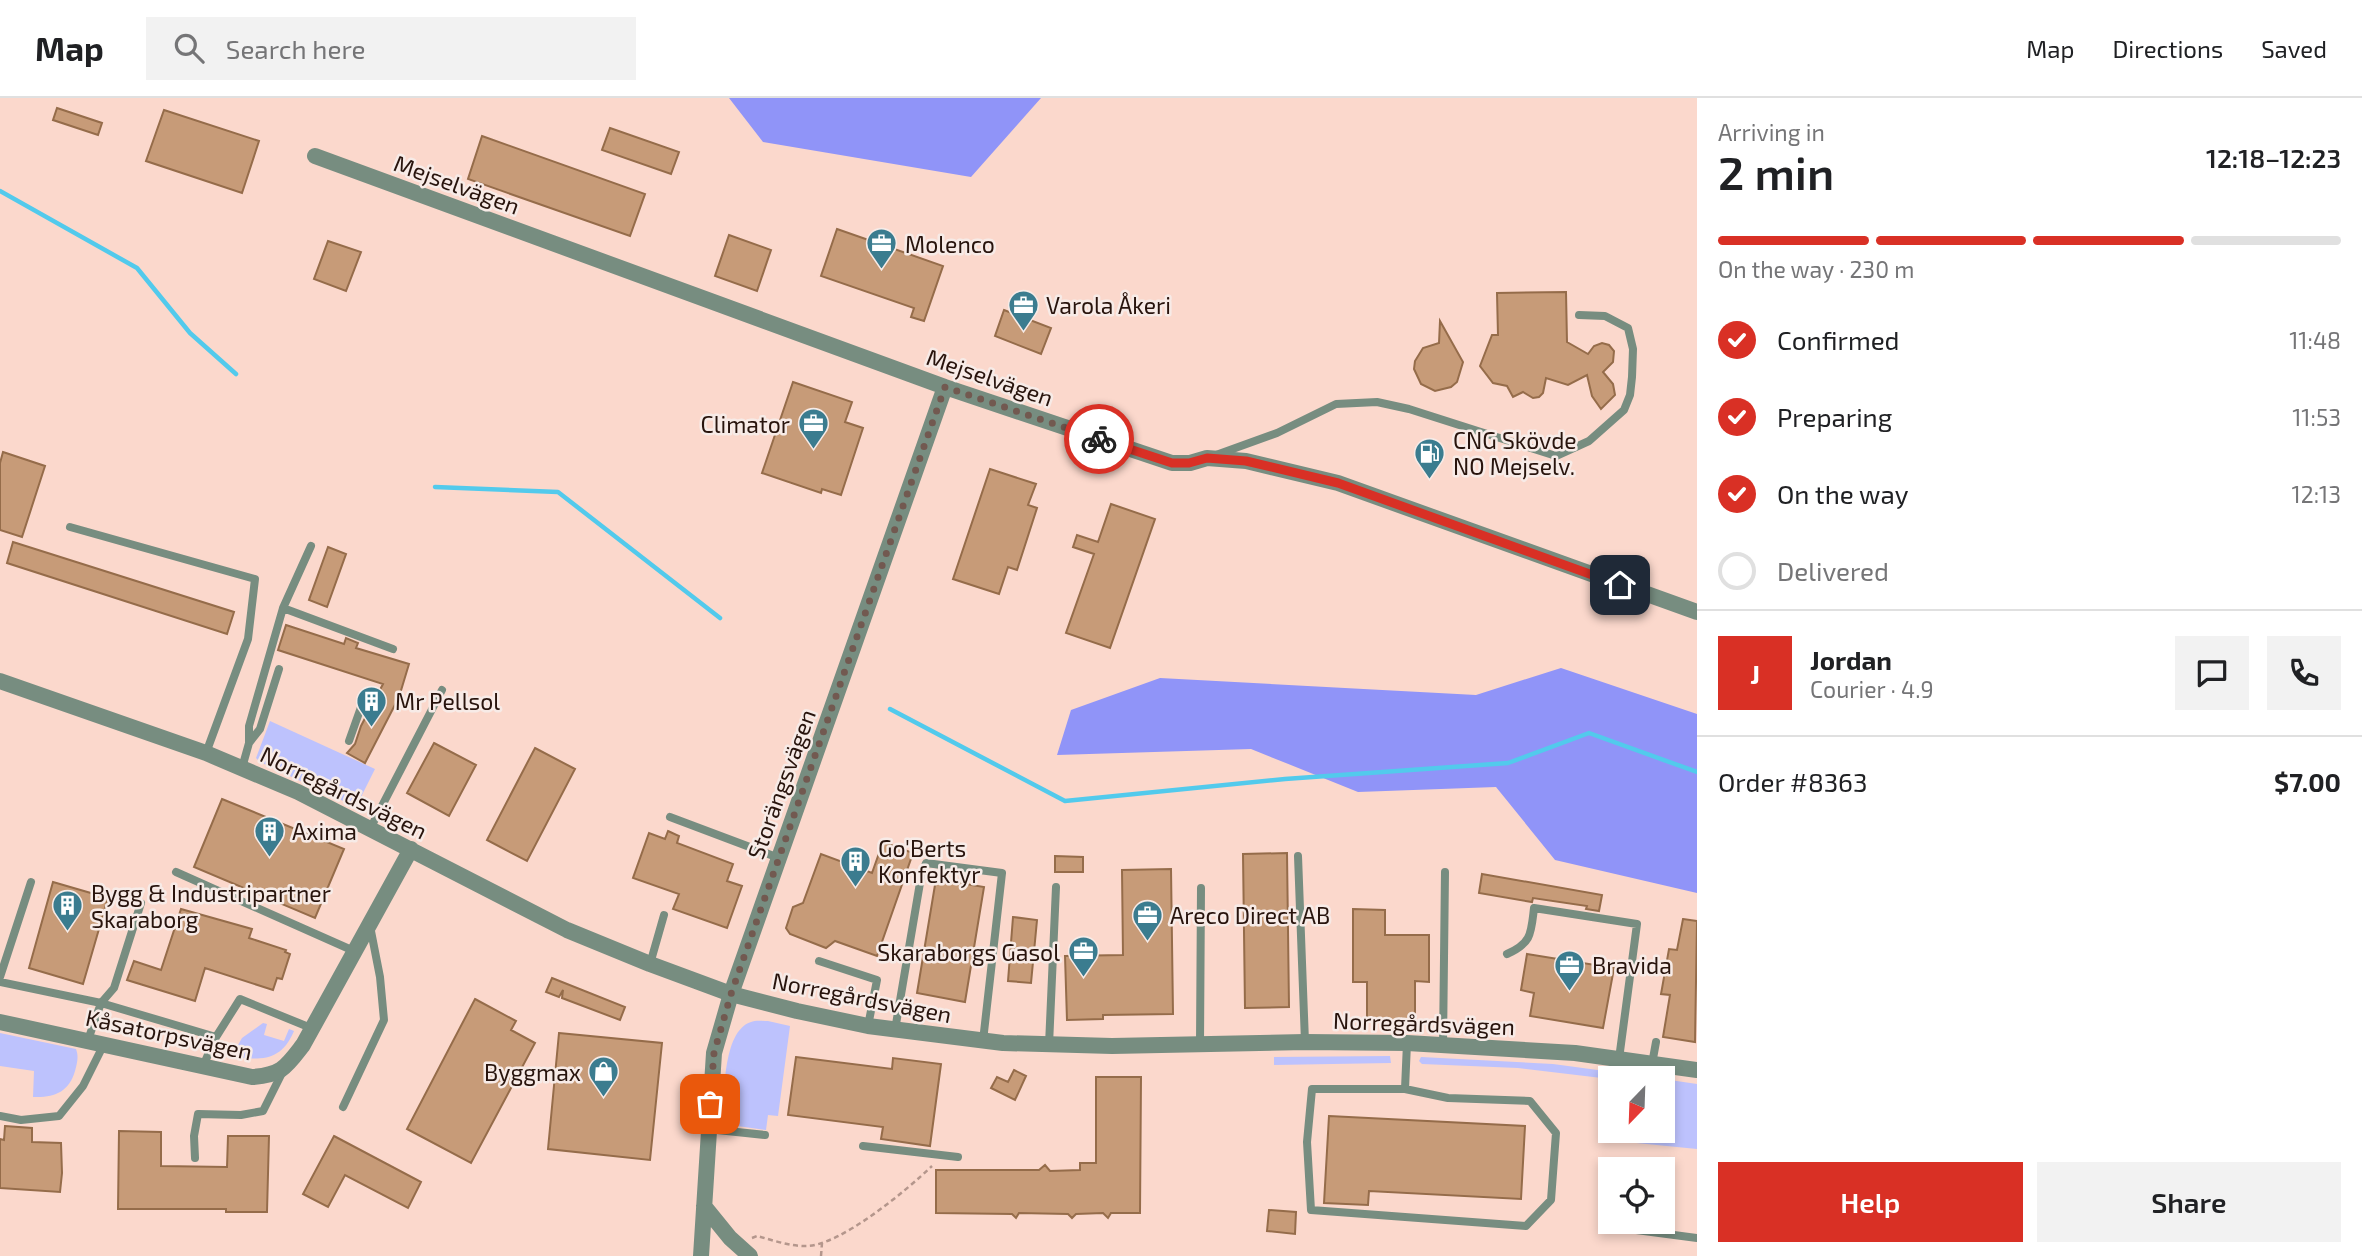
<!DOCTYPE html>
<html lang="en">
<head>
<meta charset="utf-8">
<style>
	body { margin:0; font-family:"Exo 2",sans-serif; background:#f2f2f2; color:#202124; height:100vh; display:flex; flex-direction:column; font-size:26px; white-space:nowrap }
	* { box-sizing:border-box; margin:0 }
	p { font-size:23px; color:#757577 }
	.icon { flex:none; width:38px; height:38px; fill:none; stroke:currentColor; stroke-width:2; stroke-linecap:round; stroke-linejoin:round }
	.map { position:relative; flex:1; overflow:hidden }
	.side { display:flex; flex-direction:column; background:#fff; width:665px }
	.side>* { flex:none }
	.needle { width:46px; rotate:203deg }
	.tools { position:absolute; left:1598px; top:968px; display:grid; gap:14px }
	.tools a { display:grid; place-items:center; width:77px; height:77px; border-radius:0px; background:#fff; box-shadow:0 4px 10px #0003; font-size:35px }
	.pin { position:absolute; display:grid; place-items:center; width:60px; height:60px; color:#fff; margin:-30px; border-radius:14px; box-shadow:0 4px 10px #0006 }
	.courier { position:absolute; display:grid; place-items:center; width:70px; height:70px; margin:-35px; border:5px solid #d93025; border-radius:50%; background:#fff; color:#222; box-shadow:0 2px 9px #0007 }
	.headline em { font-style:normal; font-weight:600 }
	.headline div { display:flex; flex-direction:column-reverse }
	.headline { display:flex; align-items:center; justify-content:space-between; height:119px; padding:0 21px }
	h1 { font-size:46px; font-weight:600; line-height:52px }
	.bar { display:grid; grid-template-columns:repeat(4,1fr); gap:10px 7px; align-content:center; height:84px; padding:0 21px }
	.bar i { height:9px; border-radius:5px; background:#e0e0e0 }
	.bar .current { background:#d93025 }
	.bar p { grid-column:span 4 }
	.line { display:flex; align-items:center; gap:18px; padding:0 21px; border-top:2px solid #e0e0e0 }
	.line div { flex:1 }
	.round { display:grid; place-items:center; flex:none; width:74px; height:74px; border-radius:0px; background:#f2f2f2 }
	ol { padding:0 21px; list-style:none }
	li { display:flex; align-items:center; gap:21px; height:77px }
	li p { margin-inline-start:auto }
	li .icon { padding:7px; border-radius:50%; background:#d93025; color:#fff; stroke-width:4 }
	li:last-child { color:#757577 }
	li i { width:38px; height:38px; border:4px solid #e0e0e0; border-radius:50% }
	.action { display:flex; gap:14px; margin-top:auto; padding:14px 21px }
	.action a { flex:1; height:80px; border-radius:0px; background:#d93025; color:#fff; font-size:28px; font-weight:600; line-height:80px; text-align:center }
	.action a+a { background:#f2f2f2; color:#202124 }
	header { display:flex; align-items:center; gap:42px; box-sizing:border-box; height:98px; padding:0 35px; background:#fff; border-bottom:2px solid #e0e0e0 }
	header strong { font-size:33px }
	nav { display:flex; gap:38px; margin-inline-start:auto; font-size:24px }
	.search { width:490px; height:63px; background:#f2f2f2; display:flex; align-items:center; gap:18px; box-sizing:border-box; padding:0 24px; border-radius:0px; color:#757577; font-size:26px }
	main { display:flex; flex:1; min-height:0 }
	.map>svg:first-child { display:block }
	.green { fill:#bdc2fd }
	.forest { fill:#9094f8 }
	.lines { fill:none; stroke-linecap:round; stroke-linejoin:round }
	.stream { stroke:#52caec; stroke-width:4.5 }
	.building { fill:#c79b78; stroke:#956c4a; stroke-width:2 }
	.path { stroke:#b4968c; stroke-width:2.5; stroke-dasharray:5 3.5; stroke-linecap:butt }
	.lane { stroke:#778d80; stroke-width:8 }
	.street { stroke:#778d80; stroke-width:16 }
	.done { stroke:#725950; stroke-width:7; stroke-dasharray:0 12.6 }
	.route { stroke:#d93025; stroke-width:9 }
	.labels { text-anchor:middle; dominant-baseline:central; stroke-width:5; stroke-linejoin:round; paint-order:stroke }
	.street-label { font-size:23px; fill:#28140d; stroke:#f7ebe7 }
	.poi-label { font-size:23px; fill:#28140d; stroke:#f7ebe7; text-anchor:start }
</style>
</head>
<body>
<header>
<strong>Map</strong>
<div class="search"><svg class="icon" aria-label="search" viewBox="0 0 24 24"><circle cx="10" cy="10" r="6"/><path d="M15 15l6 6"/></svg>Search here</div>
<nav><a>Map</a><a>Directions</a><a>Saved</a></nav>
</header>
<main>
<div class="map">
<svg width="1697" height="1158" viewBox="0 0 1697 1158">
	<rect width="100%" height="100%" fill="#fbd8cc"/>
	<path class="green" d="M270 623 375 671 356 709 260 664 256 660Z
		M768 923 790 928 778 1018 768 1017 766 1032 723 1026C724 1001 722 933 751 924 755 922 763 923 768 923Z
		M263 925 267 926 264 937 284 943 289 931 294 933C281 964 261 962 231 959L242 940Z
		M0 935 76 951C79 959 77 965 75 973 69 994 54 1000 33 999L34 973 0 968Z
		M1390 958 1391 965 1274 967V959Z
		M1421 959 1553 966 1657 980 1610 981 1518 970 1422 966 1419 963Z
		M1663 981 1697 986V1051L1616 1043 1618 1033 1662 1032Z"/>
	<path class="forest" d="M729 0H1041L971 79 763 44Z
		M1561 570 1697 616V795L1555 762 1496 689 1358 694 1251 651 1057 657 1071 612 1160 580 1476 597Z"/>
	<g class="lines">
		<path class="stream" d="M0 93 137 170 190 235 236 276
			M435 389 558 394 720 520
			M890 611 1065 703 1285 681 1508 665 1589 635 1697 674"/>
	</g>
	<path class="building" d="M57 10 102 25 98 37 53 22Z
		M164 12 259 43 242 95 146 63Z
		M610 30 679 54 671 76 602 52Z
		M482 38 645 96 630 138 468 81Z
		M837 131 943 168 924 223 911 219 914 210 821 178Z
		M729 137 771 152 757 193 715 178Z
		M328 143 361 154 346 193 314 181Z
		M1566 194 1567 244 1588 256 1594 248 1602 245 1609 247 1614 253 1613 264 1603 274 1613 286 1615 297 1601 311 1592 298 1587 277 1568 287 1546 280 1543 295 1539 299 1533 300 1523 294 1513 299 1507 288 1493 285 1480 268 1492 237H1498L1497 195Z
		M1004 212 1051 230 1041 256 995 238Z
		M1440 223 1463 264 1457 284 1451 289 1435 293 1421 286 1414 271 1415 263 1423 250 1439 245Z
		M793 284 852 304 845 324 863 330 841 397 822 391 821 395 762 375Z
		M3 354 45 368 22 439 0 432V365Z
		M990 371 1036 386 1028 407 1037 410 1017 472 1008 469 999 496 953 481Z
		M1111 406 1155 421 1110 550 1066 535 1094 456 1073 449 1077 437 1098 444Z
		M13 444 234 514 227 536 7 465Z
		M328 449 346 456 327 509 309 502Z
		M286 527 344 546 346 540 358 545 356 550 409 566 399 599 365 665 347 655 355 646 361 628 383 586 278 552Z
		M434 645 476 667 449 718 407 695Z
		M535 650 575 671 527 763 487 742Z
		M222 701 344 751 315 820 194 769Z
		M668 733 679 738 677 745 733 766 727 783 742 788 727 830 673 811 679 796 633 780 649 735 665 741Z
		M883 744 913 755 877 858 835 843 826 850 790 836 786 830 793 809 803 805 821 756 872 775Z
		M1287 755 1289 909 1245 910 1243 756Z
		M1055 758 1083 759V774H1055Z
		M1171 771 1173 916 1103 917V921L1067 922 1065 858 1123 857 1122 772Z
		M1482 776 1602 797 1599 813 1586 811 1587 808 1533 800 1532 804 1479 795Z
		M936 781 984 789 965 904 917 895Z
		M53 784 108 800 83 886 29 870Z
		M181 811 252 831 249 840 286 852 285 854 290 856 282 881 277 880 273 892 205 870 195 903 127 882 134 863 161 872Z
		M1353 811 1385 812V837H1429V884L1415 883V921H1398L1397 926H1384V921H1367V884H1353Z
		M1013 819 1037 822 1031 885 1008 883Z
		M1683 821 1697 823 1695 944 1663 939 1670 897 1661 896 1669 851 1677 852Z
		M1527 856 1614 870 1603 930 1530 918 1534 895 1521 892Z
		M552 880 625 909 620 922 562 900 563 892 559 899 546 894Z
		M475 901 516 923 511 932 535 945 471 1065 407 1031Z
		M559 935 662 945 650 1062 548 1051Z
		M796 959 892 971 893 960 941 966 930 1048 881 1041 883 1029 788 1017Z
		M1014 972 1026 978 1015 1002 991 990 997 979 1008 984Z
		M1096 979H1141L1140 1115H1111L1108 1120 1103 1115 1076 1116 1072 1120 1068 1116 1019 1115 1016 1120 1012 1116 936 1115V1072H1039L1045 1067 1050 1073 1080 1072V1065H1096Z
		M1329 1018 1525 1028 1521 1101 1369 1093 1368 1107 1324 1105Z
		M5 1028 32 1030V1044L61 1045 62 1075 60 1094 0 1090V1041L4 1042Z
		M119 1033 161 1034V1068L227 1069 228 1038H269L267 1114H226V1111H118Z
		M334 1038 421 1084 408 1110 345 1077 328 1109 303 1096Z
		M1269 1112 1296 1114 1295 1136 1267 1133Z"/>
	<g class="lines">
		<path class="path" d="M752 1140 757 1138C772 1142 789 1148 805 1148 839 1149 907 1092 932 1068
			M821 1158 822 1145"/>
		<path class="lane" d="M1216 357 1277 335 1336 306 1377 304 1409 311 1556 358 1589 343 1624 312 1630 297 1632 279 1633 251 1628 230 1605 218 1579 217
			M70 429 255 481 248 541 206 655
			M283 510 393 551
			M349 643 365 598
			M249 645V628L283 510 311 448
			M242 670 249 645 260 631 279 571
			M670 719 779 760
			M370 731 442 592
			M1298 758 1305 944
			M176 774 354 853
			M1507 856C1532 845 1531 835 1534 810L1637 826 1619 961
			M819 863 877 882 868 928
			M650 866 664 817
			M0 879 31 784
			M0 884 101 905 216 939
			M895 932 921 779 926 765 1002 775 983 943
			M88 942 101 905 114 890 141 805
			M1200 946 1201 790
			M1049 947 1056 789
			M1443 947 1445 774
			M1652 966 1656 944
			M203 968 216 939 240 901 311 930
			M1312 991H1405L1448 1000 1530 1003 1556 1035 1551 1102 1526 1128 1311 1112 1307 1044Z
			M1405 991 1407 945
			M343 1009 384 922 380 879 370 828
			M0 1018 21 1022 59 1018 83 988 104 946
			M708 1031 765 1037
			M863 1048 958 1059
			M195 1060 194 1038 198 1016 241 1017 263 1013 283 973
			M1621 1130 1697 1140"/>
		<path class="street" d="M315 58 945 289 1172 365H1190L1207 360 1246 363 1338 385 1697 514
			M0 583 206 655 298 694 567 832 650 866 731 896 797 913 868 928 1003 945 1112 948 1305 944 1407 945 1575 955 1697 972
			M0 924 252 979C282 977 286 969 303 947L411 751
			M704 1108 730 1140 750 1158
			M701 1158 714 955 731 896 945 289"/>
	</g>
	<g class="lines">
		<path class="done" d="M710 1006 714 955 731 896 945 289 1099 341"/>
		<path class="route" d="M1099 341 1172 365H1189L1207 360 1246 363 1338 385 1620 487"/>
	</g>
	<defs>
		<symbol id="office-pin" viewBox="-11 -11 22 30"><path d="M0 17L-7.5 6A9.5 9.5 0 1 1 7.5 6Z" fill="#3b7c8f" stroke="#f7ebe7"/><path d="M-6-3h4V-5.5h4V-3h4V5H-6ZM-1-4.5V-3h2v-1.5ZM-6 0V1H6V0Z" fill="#fff"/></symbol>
		<symbol id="fuel-pin" viewBox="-11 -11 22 30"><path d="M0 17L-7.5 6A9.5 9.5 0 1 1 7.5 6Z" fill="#3b7c8f" stroke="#f7ebe7"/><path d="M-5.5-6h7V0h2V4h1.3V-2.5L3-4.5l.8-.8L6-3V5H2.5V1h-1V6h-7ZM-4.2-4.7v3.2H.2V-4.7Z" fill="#fff"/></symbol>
		<symbol id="building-pin" viewBox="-11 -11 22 30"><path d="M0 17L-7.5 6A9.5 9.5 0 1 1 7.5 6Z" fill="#3b7c8f" stroke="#f7ebe7"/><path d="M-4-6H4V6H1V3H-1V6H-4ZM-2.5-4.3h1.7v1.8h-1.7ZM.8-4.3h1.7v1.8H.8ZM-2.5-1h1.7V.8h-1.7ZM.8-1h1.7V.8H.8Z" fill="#fff"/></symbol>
		<symbol id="shop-pin" viewBox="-11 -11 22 30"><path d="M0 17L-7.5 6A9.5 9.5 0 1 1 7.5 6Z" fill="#3b7c8f" stroke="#f7ebe7"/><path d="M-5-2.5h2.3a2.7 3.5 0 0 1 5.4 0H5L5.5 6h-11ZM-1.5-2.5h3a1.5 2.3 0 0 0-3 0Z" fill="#fff"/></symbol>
	</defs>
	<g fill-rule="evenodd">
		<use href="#office-pin" x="864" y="128" width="35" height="47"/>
		<use href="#office-pin" x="1006" y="190" width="35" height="47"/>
		<use href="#office-pin" x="796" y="308" width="35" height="47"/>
		<use href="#fuel-pin" x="1412" y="338" width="35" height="47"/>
		<use href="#building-pin" x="354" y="586" width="35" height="47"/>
		<use href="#building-pin" x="252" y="716" width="35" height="47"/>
		<use href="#building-pin" x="838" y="746" width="35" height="47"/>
		<use href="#building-pin" x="50" y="790" width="35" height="47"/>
		<use href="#office-pin" x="1130" y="800" width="35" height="47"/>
		<use href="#office-pin" x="1066" y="836" width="35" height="47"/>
		<use href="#office-pin" x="1552" y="850" width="35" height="47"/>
		<use href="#shop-pin" x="586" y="956" width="35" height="47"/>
	</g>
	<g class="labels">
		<g class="street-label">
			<text transform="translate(457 86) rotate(20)">Mejselvägen</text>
			<text transform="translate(990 279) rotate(19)">Mejselvägen</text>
			<text transform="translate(781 686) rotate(-70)">Storängsvägen</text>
			<text transform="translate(344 694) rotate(26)">Norregårdsvägen</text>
			<text transform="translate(862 899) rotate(11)">Norregårdsvägen</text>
			<text transform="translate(1424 925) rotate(2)">Norregårdsvägen</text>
			<text transform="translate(169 936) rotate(12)">Kåsatorpsvägen</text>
		</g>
		<g class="poi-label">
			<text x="905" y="146">Molenco</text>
			<text x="1046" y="207">Varola Åkeri</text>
			<text x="790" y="326" text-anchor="end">Climator</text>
			<text x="1453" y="342">CNG Skövde<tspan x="1453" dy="26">NO Mejselv.</tspan></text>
			<text x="395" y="603">Mr Pellsol</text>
			<text x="292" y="733">Axima</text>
			<text x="878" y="750">Go'Berts<tspan x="878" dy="26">Konfektyr</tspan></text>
			<text x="91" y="795">Bygg &amp; Industripartner<tspan x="91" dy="26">Skaraborg</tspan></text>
			<text x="1170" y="817">Areco Direct AB</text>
			<text x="1060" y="854" text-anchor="end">Skaraborgs Gasol</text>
			<text x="1592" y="867">Bravida</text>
			<text x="581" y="974" text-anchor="end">Byggmax</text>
		</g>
	</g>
</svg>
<div class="tools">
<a><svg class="needle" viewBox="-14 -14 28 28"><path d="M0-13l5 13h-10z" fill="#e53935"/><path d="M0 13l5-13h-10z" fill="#757577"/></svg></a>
<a><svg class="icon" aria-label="locate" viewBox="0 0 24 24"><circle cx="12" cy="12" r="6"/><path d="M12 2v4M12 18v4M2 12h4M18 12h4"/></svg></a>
</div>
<div class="pin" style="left:710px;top:1006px;background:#ea580c"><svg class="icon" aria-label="bag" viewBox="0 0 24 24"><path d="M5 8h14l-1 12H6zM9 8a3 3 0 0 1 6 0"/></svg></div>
<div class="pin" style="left:1620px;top:487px;background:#1f2937"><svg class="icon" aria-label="home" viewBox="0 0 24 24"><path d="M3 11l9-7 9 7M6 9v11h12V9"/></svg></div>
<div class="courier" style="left:1099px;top:341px"><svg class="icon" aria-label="bike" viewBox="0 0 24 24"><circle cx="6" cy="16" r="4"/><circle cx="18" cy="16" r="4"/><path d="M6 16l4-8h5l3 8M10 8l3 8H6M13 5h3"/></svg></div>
</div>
<section class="side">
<div class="headline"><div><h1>2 min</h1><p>Arriving in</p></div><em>12:18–12:23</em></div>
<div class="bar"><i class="current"></i><i class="current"></i><i class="current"></i><i></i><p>On the way · 230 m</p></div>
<ol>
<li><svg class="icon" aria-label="check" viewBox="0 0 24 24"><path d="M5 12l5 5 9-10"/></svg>Confirmed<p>11:48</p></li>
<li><svg class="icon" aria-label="check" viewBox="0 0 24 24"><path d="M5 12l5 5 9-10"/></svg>Preparing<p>11:53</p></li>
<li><svg class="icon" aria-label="check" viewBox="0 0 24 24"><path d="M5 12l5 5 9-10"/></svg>On the way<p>12:13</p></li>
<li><i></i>Delivered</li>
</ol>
<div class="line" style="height:126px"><b class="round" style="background:#d93025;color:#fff">J</b><div><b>Jordan</b><p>Courier · 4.9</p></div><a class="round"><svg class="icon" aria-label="chat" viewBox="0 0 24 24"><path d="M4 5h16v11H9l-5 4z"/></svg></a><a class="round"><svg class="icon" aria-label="phone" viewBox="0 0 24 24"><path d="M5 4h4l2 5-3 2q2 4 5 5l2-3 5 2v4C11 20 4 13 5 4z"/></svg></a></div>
<div class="line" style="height:91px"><div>Order #8363</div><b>$7.00</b></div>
<div class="action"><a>Help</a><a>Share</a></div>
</section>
</main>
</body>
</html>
